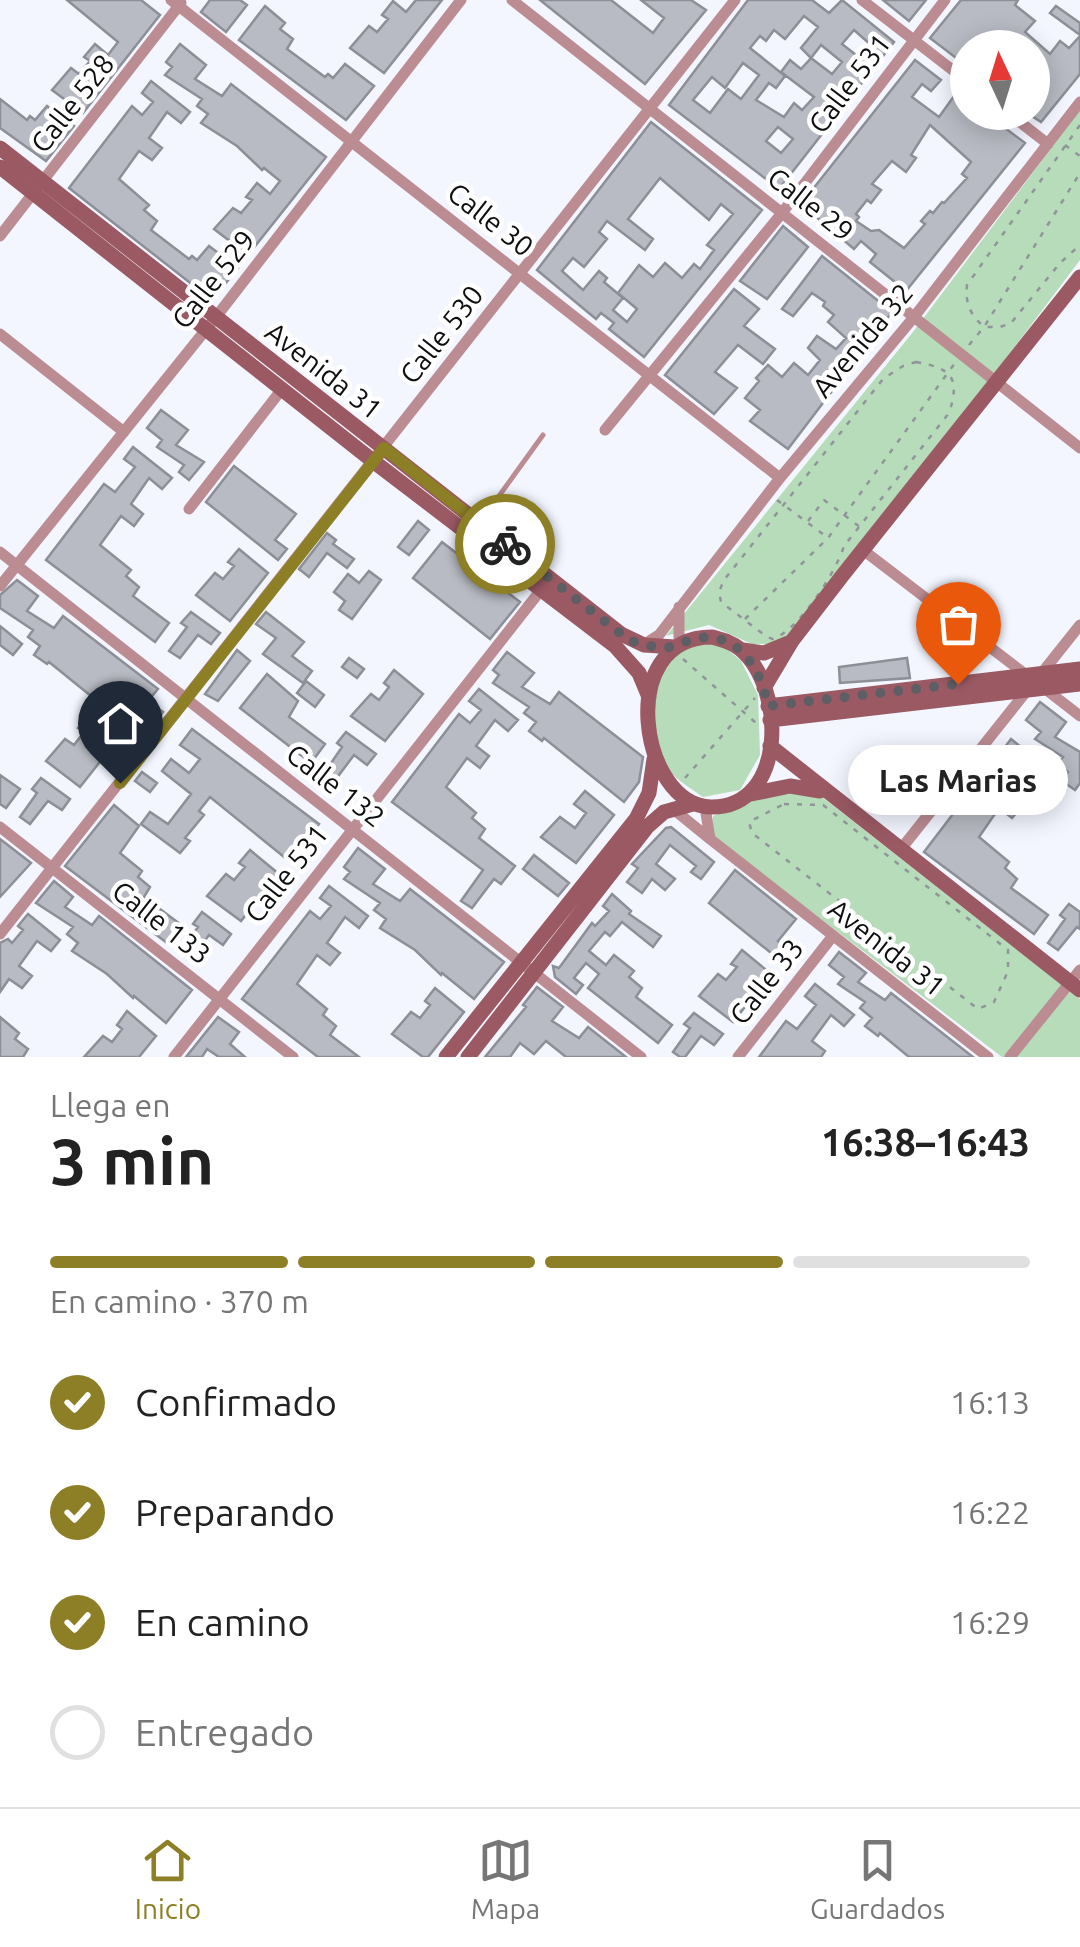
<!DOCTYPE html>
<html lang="es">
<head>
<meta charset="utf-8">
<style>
	body { margin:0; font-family:Ubuntu,sans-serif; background:#f6f6f6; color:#222; height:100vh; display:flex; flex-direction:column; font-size:38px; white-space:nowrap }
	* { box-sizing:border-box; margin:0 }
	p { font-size:32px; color:#767676 }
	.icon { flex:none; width:55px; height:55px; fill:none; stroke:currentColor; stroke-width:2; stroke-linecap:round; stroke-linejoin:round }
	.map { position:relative; height:1057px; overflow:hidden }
	.details { display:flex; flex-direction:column; background:#fff; flex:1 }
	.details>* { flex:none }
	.needle { width:65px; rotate:356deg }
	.tools { position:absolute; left:950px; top:30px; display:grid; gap:20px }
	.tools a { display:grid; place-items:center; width:100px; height:100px; border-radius:50%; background:#fff; box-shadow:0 5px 25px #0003; font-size:50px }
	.pin { position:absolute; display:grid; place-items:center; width:85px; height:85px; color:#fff; margin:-102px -42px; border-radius:50% 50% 50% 0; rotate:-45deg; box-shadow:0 0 10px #0007 }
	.pin .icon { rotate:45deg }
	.courier { position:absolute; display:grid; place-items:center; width:100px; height:100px; margin:-50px; border:8px solid #8d7f26; border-radius:50%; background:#fff; color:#222; box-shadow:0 2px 12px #0007 }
	.bubble { position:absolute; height:70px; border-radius:35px; background:#fff; box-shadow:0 5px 25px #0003; font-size:32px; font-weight:700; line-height:70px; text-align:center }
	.overview em { font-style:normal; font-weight:700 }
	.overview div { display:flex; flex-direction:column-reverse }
	.overview { display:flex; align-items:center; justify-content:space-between; height:170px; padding:0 50px }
	h1 { font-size:65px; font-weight:700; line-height:75px }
	.bar { display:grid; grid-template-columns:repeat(4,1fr); gap:15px 10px; align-content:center; height:120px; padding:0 50px }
	.bar i { height:12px; border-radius:8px; background:#e0e0e0 }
	.bar .selected { background:#8d7f26 }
	.bar p { grid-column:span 4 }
	ol { padding:0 50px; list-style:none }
	li { display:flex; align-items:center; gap:30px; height:110px }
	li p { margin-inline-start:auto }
	li .icon { padding:10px; border-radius:50%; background:#8d7f26; color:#fff; stroke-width:4 }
	li:last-child { color:#767676 }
	li i { width:55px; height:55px; border:5px solid #e0e0e0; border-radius:50% }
	.menu { display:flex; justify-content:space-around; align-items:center; height:140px; border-top:2px solid #e0e0e0; background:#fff; font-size:28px; color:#767676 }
	.menu a { display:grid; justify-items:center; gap:5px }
	.menu .selected { color:#8d7f26 }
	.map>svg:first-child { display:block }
	.green { fill:#b6dcb9 }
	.building { fill:#b8bbc3; stroke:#8c8f97; stroke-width:2.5; fill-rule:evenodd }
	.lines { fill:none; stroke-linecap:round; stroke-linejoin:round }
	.path { stroke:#91949a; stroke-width:2.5; stroke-dasharray:5 8; stroke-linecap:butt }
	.lane { stroke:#bb8c92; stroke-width:5 }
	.street { stroke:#bb8c92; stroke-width:11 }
	.secondary { stroke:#9a5963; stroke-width:15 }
	.done { stroke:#5d5f64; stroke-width:10; stroke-dasharray:0 18 }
	.route { stroke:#8d7f26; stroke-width:12 }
	.labels { text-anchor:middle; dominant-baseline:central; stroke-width:9; stroke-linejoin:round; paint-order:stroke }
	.street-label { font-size:28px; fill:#0c0e10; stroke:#fff }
</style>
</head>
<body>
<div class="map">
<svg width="1080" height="1057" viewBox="0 0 1080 1057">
	<rect width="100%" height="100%" fill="#f3f6ff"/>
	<path class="green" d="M1080 110V260L847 569 790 635 777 644H752L709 625 666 636 913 332Z
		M718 641 741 661 758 695 760 755 740 790 703 797C689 787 668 775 661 759 645 722 656 684 671 649Z
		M773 789 813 790 1080 999V1057H1002L711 835 713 816Z"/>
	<path class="building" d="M67 0H141L160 15 83 113 52 90 71 68 79 74 90 61 84 57 95 44 108 55 118 42Z
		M210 0H240L247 5 226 32 201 12Z
		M416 0H442L384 73 350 48 369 26 377 32 388 19 382 15 393 1 406 12Z
		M540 0H611L653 33 664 18 641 0H691L706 10 645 84Z
		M748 0H812L829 13 842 0 894 42 779 189 669 105ZM804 16 818 27 801 48 811 58 801 69 790 60 781 72 814 97 802 110 794 103 784 117 756 100 769 83 776 88 785 76 750 48 760 36 766 41 774 30 785 39ZM854 30 871 45 860 58 842 44ZM821 45 842 62 832 74 811 58ZM743 63 759 75 741 99 728 89 710 113 693 100 712 77 725 88ZM778 127 793 139 781 153 766 141Z
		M883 0H926L909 21Z
		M961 0H1018L1015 5 1035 21 1025 32 1050 54 1060 41 1069 48 1080 36V74L1041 122 1032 116V48H968V67L930 38Z
		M265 6 285 23 280 29 293 39 287 49 325 77 328 74 333 78 345 64 374 86 346 120 239 40Z
		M1056 6 1080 23V35L1050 13Z
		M180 44 206 65 195 79 222 96 231 84 326 157 248 255 214 229 233 208 241 213 252 200 246 197 257 183 270 194 280 181 264 168 262 170 237 146 201 123 208 114 197 106 202 99 165 75 172 67 166 62Z
		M915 60 941 80 931 91 922 84 912 97 939 117 957 92 968 99 964 110 979 122 985 113 1025 143 906 291 870 262 876 254 861 241 854 249 801 204ZM930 125 971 162 962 174 967 178 944 203 942 202 933 213 930 211 921 221 925 224 904 248 879 230 871 231 856 221 859 217 856 214 867 200 871 203 881 190 872 184 892 161 906 172 916 158 911 155Z
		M151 81 190 112 181 123 167 112 149 138 162 148 152 160 139 151 119 179 149 205 144 210 157 221 151 230 189 259 192 256 197 260 209 246 238 268 212 300 69 188 132 106 142 115 153 102 142 93Z
		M0 99 27 120 30 116 35 120 47 106 74 126 46 161 0 128Z
		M651 122 762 210 644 357 609 329 614 323 601 313 596 319 537 270ZM660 178 709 220 721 204 733 214 707 245 714 250 700 269 694 264 682 278 665 263 653 277 639 265 618 293 637 309 627 322 613 310 623 298 604 282 607 278 599 271 583 290 562 271 573 258 584 267 607 239 599 232 607 221 645 250 653 239 628 219Z
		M783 226 808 247 767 299 740 281Z
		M822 256 892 312 788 449 750 421 760 410 745 398 759 381 756 378 768 365 782 377 794 363 808 375 820 360 808 348 817 336 836 349 846 338 828 322 834 315 823 306 825 302 812 293 793 316 782 309Z
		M734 289 759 309 744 326 775 349 763 364 738 345 715 372 737 388 714 414 665 375Z
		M161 410 188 430 176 445 204 462 189 480 179 472 184 465 157 447 162 440 147 428Z
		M133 447 172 478 162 489 149 478 131 504 143 514 134 526 121 516 100 545 131 570 126 576 139 587 133 596 169 623 155 642 46 560 104 484 115 492 135 467 124 459Z
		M234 466 296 514 275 540 287 549 278 560 206 502Z
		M418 521 429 530 409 555 398 547Z
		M327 533 336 540 333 544 354 559 347 568 327 553 309 577 299 569Z
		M442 542 520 602 490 639 413 578Z
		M239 549 268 573 230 621 196 595 215 573 223 579 234 566 228 562Z
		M369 571 381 580 352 619 339 610 345 601 334 592 348 574 359 583Z
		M17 580 38 596 27 611 54 628 63 616 158 689 148 701 163 712 148 730 134 719 128 726 49 662 47 664 34 655 40 646 28 637 33 630 0 608V595Z
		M191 612 220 633 211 644 198 635 180 658 169 651 187 627 181 623Z
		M266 612 304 642 292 656 312 671 303 683 263 654 276 638 256 624Z
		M0 626 22 644 13 655 0 645Z
		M237 650 250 661 218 701 205 694Z
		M507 652 534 673 522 687 550 704 559 692 643 757 639 782 624 802 544 738 542 741 529 731 536 722 524 713 529 707 493 683 499 675 493 670Z
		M349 658 364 669 357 678 342 667Z
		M907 658 910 678 840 683 839 667Z
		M394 670 423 694 385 741 351 716 371 694 379 700 389 687 384 683Z
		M267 674 298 701 289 717 325 744 311 763 240 708Z
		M306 681 324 695 315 707 297 693Z
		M479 689 518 720 508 731 495 720 476 746 489 756 480 768 467 758 446 787 476 813 472 818 485 829 479 838 515 866 501 884 494 879 472 908 461 901 483 870 392 802 459 714 470 723 481 710 469 701Z
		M1040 702 1066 722 1055 737 1080 752V783L1075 790 1062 781 1068 772 1057 764 1063 757 1035 739 1041 732 1026 720Z
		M89 715 118 739 80 787 46 761 65 739 74 745 84 732 78 728Z
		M192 729 319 824 289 861 210 797 199 811 204 815 185 838 190 841 180 853 141 824 150 812 168 824 191 794 162 771 171 759 189 773 200 759 180 745Z
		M346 732 376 754 367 765 354 755 336 779 325 772 342 747 337 743Z
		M1011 739 1050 770 1041 780 1027 770 1009 796 1022 806 1012 818 999 808 979 837 1009 862 1005 868 1017 879 1011 888 1048 915 1034 934 924 852 982 776 993 784 1013 759 1002 751Z
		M142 772 157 783 150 792 135 781Z
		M0 775 20 789 6 808 0 804Z
		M41 778 70 799 62 810 48 801 30 824 20 817 37 793 32 789Z
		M585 791 614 815 576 863 541 837 560 817 575 828 586 813 574 804Z
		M114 805 139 826 120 853 142 871 138 877 150 887 144 897 180 924 167 943 65 866Z
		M671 827 714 862 701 879 691 872 696 866 670 845 656 864 675 879 665 890 652 879 642 893 627 882 638 868 632 864 666 828Z
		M0 839 31 863 0 897Z
		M358 848 385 869 373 884 400 901 410 889 504 962 474 999 442 973 441 975 415 950 380 928 386 919 374 910 380 903 344 879 350 872 344 867Z
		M250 850 279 874 241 921 207 896 226 874 234 880 245 867 239 863Z
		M534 855 569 883 558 896 523 869Z
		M735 870 796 919 778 941 790 950 781 961 709 903Z
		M54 881 73 897 65 907 92 925 99 916 192 990 166 1023 134 996 133 998 107 974 72 951 78 943 67 934 73 927 36 903Z
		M329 886 368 916 359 928 345 917 327 943 340 953 330 965 317 955 297 984 327 1009 323 1015 336 1026 330 1035 359 1057H318L242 999 310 911 320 919 331 906 320 898Z
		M612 894 631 911 629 914 661 936 653 947 622 922 610 936 605 932 589 951 606 965 614 955 634 971 629 977 642 988 636 997 672 1025 658 1043 588 988 599 974 586 963 574 978 583 985 576 994 555 977 553 966 559 968 592 923 595 926 609 911 603 906Z
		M1069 904 1080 912V929L1077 927 1058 950 1048 943 1065 919 1060 915Z
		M202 912 231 934 223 945 209 935 191 959 181 952 198 927 193 924Z
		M28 914 60 940 51 951 37 941 19 966 32 976 22 988 9 979 0 992V943L8 939 12 943 23 930 18 926Z
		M742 950 771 974 733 1022 699 996 718 974 726 980 737 967 731 964Z
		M839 952 866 973 858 982 885 1000 891 993 973 1057H909L880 1033 878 1036 865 1026 872 1018 860 1008 865 1002 838 984 844 977 829 965Z
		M815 984 854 1015 844 1026 831 1015 812 1041 825 1051 821 1057H759L786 1021 797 1029 816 1005 805 996Z
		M537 987 563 1007 552 1021 579 1038 588 1027 626 1057H566L546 1041 534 1054 520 1043 510 1057H485L526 1007 523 1005Z
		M435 988 464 1012 428 1057H423L392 1034 411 1012 420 1018 430 1005 425 1001Z
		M127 1011 156 1036 139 1057H84L103 1036 112 1042 122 1029 117 1025Z
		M694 1013 723 1034 714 1045 701 1036 685 1057H680L673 1052 690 1028 684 1024Z
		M0 1017 19 1033 15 1039 28 1049 23 1057H0Z
		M218 1017 239 1032 230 1044 245 1057H219L207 1049 202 1057H186Z"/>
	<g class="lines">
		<path class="path" d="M1080 125 967 285C965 304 970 314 984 327H1000L1011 323 1060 263 1080 245
			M1065 145 1080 156
			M969 345 984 327 1080 173
			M916 362C951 368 961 377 949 413L844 546C836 572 799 630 773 639L767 637 721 602 719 592 724 580 883 379 903 366Z
			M777 500 827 537
			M808 521 824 500 864 530
			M745 619 828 538 955 363
			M683 659 756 723
			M685 778 755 698
			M784 804 823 805 1008 950V971L994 1002 978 1009 752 833 749 822Z"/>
		<path class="lane" d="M481 521 543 435"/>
		<path class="street" d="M171 0 780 478
			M512 0 1080 448
			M862 0 968 82
			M1007 112 1048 144
			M0 236 181 3
			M0 334 124 432
			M605 430 782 213 945 0
			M189 509 282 389
			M863 550 1029 677
			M0 552 641 1057
			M0 586 216 317 461 0
			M679 607V644
			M645 644 659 635 780 478 914 317 1080 102
			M1041 674 1080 625
			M1044 688 1080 716
			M705 807 710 839 988 1057
			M672 808 710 839
			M0 827 293 1057
			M901 849 1029 688
			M0 934 735 0
			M174 1057 544 586
			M738 1057 832 937
			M1010 1057 1080 970"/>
		<path class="secondary" d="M0 148 621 634 644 645 675 647
			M0 167 373 461 615 646 639 673 649 697
			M712 637C722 640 732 642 740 649 786 687 787 808 711 807 640 806 614 637 712 637Z
			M743 650 764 653 791 642
			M764 688 792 641 842 576 1080 277
			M768 706 1080 669
			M770 720 1080 684
			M770 746 1080 990
			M751 794 790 786 820 791
			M446 1057 636 819 649 793 654 759
			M468 1057 648 826 664 812 693 804"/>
	</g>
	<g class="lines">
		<path class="done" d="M505 544 629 640C642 645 662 650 675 646 683 644 689 639 697 638 740 632 761 670 768 706L958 684"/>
		<path class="route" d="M120 783 384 448 505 544"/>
	</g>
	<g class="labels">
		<g class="street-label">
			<text transform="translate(849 83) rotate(-53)">Calle 531</text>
			<text transform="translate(72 103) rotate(-52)">Calle 528</text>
			<text transform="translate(811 204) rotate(38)">Calle 29</text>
			<text transform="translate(491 219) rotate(38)">Calle 30</text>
			<text transform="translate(213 279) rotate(-52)">Calle 529</text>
			<text transform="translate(441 334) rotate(-52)">Calle 530</text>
			<text transform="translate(862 340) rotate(-50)">Avenida 32</text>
			<text transform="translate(324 370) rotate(38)">Avenida 31</text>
			<text transform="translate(336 785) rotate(38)">Calle 132</text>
			<text transform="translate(286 873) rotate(-52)">Calle 531</text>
			<text transform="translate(162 922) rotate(38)">Calle 133</text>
			<text transform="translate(887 947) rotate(38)">Avenida 31</text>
			<text transform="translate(766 981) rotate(-52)">Calle 33</text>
		</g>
	</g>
</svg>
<div class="tools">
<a><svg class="needle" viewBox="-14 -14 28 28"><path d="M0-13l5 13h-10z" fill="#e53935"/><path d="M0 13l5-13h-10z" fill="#767676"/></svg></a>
</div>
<div class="pin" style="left:958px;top:684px;background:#ea580c"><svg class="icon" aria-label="bag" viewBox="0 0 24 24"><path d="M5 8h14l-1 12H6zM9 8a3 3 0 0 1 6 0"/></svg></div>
<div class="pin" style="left:120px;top:783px;background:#1f2937"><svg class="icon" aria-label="home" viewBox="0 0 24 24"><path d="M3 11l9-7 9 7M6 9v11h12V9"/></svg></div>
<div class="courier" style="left:505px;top:544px"><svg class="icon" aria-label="bike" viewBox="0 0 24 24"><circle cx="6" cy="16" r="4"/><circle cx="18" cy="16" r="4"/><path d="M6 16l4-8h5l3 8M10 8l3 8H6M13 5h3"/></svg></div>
<div class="bubble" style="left:848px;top:745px;width:220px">Las Marias</div>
</div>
<section class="details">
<div class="overview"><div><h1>3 min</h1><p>Llega en</p></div><em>16:38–16:43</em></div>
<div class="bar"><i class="selected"></i><i class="selected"></i><i class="selected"></i><i></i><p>En camino · 370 m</p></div>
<ol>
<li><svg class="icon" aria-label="check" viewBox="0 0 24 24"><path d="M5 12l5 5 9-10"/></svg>Confirmado<p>16:13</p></li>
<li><svg class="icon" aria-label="check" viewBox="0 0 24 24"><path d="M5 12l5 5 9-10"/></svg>Preparando<p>16:22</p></li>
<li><svg class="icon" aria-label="check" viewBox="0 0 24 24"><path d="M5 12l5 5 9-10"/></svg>En camino<p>16:29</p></li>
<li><i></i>Entregado</li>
</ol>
</section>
<nav class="menu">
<a class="selected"><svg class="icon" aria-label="home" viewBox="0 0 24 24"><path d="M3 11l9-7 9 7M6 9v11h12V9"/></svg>Inicio</a>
<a><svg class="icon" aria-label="map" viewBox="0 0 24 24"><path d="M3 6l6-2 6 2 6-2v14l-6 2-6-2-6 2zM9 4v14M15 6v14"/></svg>Mapa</a>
<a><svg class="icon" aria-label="saved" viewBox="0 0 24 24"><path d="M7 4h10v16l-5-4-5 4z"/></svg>Guardados</a>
</nav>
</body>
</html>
